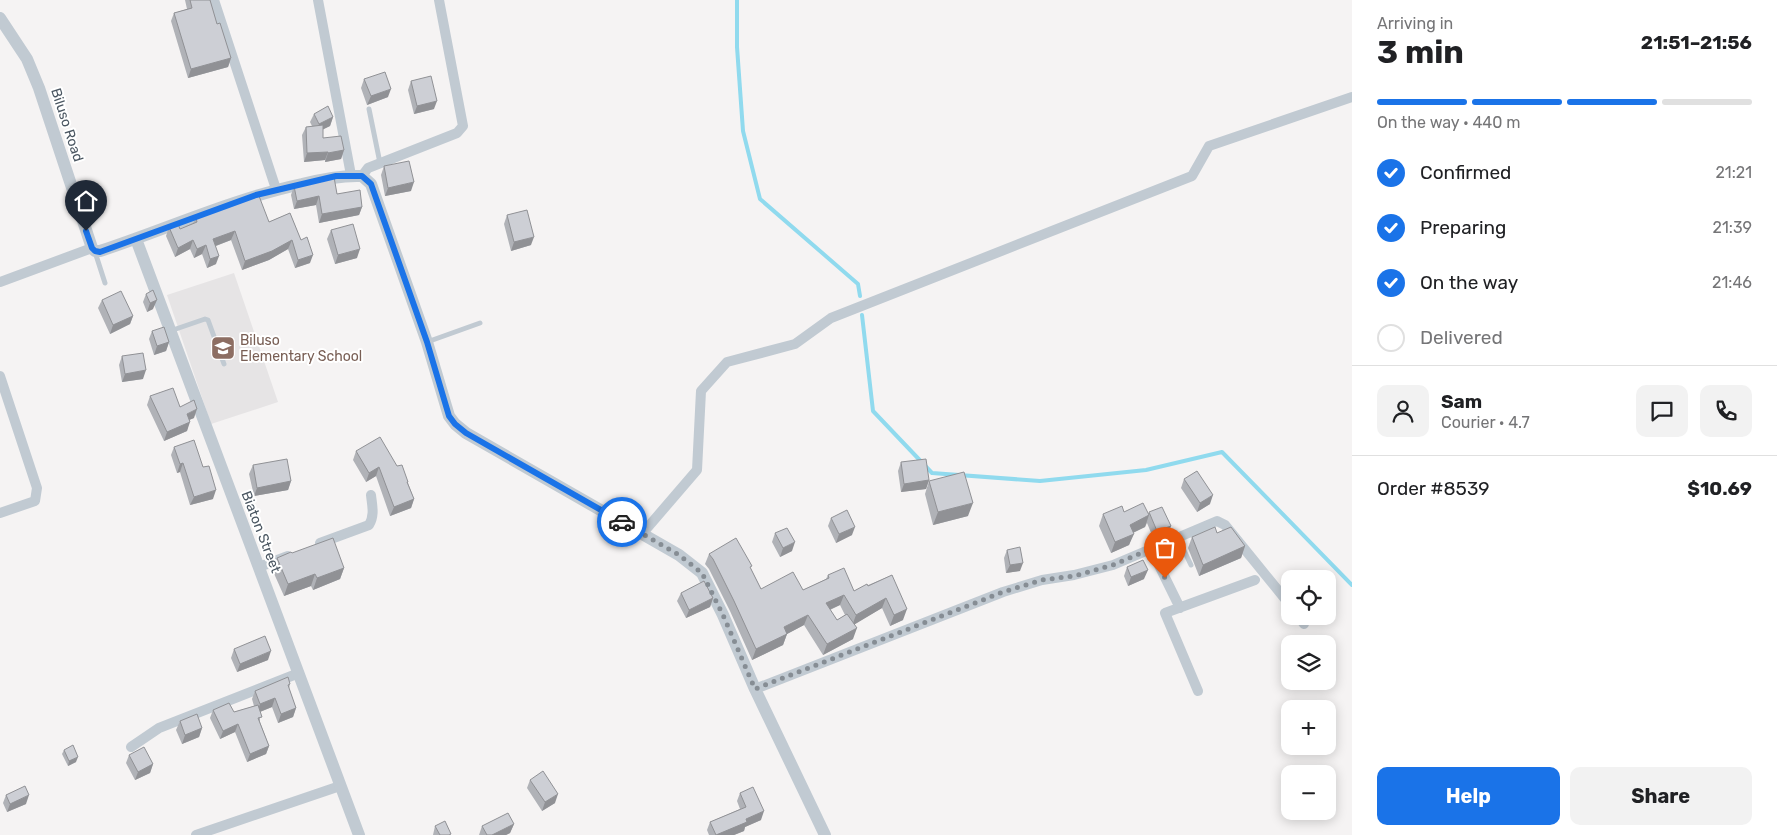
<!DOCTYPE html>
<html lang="en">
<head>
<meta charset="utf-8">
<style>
	body { margin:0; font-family:Rubik,sans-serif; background:#f2f2f2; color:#202124; height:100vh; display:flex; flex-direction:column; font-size:19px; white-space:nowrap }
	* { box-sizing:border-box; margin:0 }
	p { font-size:16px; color:#757577 }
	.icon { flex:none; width:28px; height:28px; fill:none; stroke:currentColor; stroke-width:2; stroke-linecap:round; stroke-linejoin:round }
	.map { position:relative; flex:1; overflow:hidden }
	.side { display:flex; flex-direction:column; background:#fff; width:425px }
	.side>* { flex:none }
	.buttons { position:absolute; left:1281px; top:570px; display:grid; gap:10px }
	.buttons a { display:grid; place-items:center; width:55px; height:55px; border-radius:10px; background:#fff; box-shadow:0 2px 12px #0003; font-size:25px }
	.pin { position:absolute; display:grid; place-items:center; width:42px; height:42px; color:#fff; margin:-51px -21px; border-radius:50% 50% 50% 0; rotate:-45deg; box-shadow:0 0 5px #0007 }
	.pin .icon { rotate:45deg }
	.courier { position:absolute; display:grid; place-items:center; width:50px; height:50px; margin:-25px; border:4px solid #1a73e8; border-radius:50%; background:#fff; color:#222; box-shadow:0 1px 6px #0007 }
	.head em { font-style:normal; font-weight:700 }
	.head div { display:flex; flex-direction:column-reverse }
	.head { display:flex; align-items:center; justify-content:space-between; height:85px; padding:0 25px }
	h1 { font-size:32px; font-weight:700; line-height:38px }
	.bar { display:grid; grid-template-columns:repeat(4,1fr); gap:8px 5px; align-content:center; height:60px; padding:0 25px }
	.bar i { height:6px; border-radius:4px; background:#e0e0e0 }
	.bar .selected { background:#1a73e8 }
	.bar p { grid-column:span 4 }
	.line { display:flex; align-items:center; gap:12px; padding:0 25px; border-top:1px solid #e0e0e0 }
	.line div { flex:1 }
	.round { display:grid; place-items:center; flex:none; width:52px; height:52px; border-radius:10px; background:#f2f2f2 }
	ol { padding:0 25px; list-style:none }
	li { display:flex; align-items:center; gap:15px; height:55px }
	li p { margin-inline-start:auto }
	li .icon { padding:5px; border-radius:50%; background:#1a73e8; color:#fff; stroke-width:4 }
	li:last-child { color:#757577 }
	li i { width:28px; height:28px; border:2px solid #e0e0e0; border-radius:50% }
	.primary-button { display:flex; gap:10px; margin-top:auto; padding:10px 25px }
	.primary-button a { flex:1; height:58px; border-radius:10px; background:#1a73e8; color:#fff; font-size:20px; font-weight:700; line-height:58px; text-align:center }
	.primary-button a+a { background:#f2f2f2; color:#202124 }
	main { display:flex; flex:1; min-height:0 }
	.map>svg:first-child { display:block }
	.education { fill:#e6e4e5 }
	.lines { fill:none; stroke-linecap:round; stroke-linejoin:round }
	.stream { stroke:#90daee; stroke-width:4 }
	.service { stroke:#c1cad2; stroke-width:5 }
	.minor { stroke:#c1cad2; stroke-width:10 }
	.tertiary { stroke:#c1cad2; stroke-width:12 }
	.wall { fill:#b0b2b7; fill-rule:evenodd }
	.shaded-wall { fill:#909195 }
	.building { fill:#cdcfd5; stroke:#909195 }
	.done { stroke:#868d94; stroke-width:5; stroke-dasharray:0 9 }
	.route { stroke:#1a73e8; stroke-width:6 }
	.labels { text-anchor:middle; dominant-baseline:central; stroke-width:4; stroke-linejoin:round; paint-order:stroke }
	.street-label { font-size:14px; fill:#4a5661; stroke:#fff }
	.education-label { font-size:14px; fill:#785e54; stroke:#fff; text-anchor:start }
</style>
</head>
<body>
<main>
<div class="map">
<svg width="1352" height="835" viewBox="0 0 1352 835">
	<rect width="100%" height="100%" fill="#f5f3f3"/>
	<path class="education" d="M234 273 278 402 211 424 167 295Z"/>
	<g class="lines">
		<path class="stream" d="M737 0V47L743 131 760 199 858 284 860 296
			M862 315 873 411 932 473 1040 481 1146 470 1222 452 1352 585"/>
		<path class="service" d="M369 109 380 163
			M95 252 105 283
			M170 331 205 319 208 320 224 364
			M427 342 480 323
			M1178 538 1191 565"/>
		<path class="minor" d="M214 0 276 189
			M318 0 351 175
			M362 176 368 168 457 133 463 126 439 0
			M0 282 92 248
			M0 376 37 488 35 501 0 513
			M642 534 697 470 701 391 727 362 795 344 831 318 1192 176 1209 146 1352 97
			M320 543 369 525C375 515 372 505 371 495
			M1151 549 1180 608
			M259 567 288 556
			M1298 616 1304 624
			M755 689 1003 592 1042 580 1074 575 1113 565 1217 521 1225 525 1290 605
			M1198 691 1165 613 1255 580
			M131 747 159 728 299 673
			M196 835 340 786"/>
		<path class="tertiary" d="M0 18 27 59 39 88 92 248 95 251H100C167 229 232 199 302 184 322 179 341 175 362 176L371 184 427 342 449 416 455 424 466 433 679 555 702 573 723 615 755 689 825 835
			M136 239 359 835"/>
	</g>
	<path class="wall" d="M185 0H210L217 24 231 58 228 67 188 78 171 21 174 13 187 9Z
		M364 79 388 97 367 105 361 88Z
		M411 81 434 109 414 114 408 90Z
		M314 114 333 117 330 126 323 129V138L344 150 341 159 325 162V160L304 162 302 135 306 127 312 126 310 122Z
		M384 166 411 191 385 196 381 175Z
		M294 186 337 194 362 207 359 215 319 223 316 205 294 209 291 195Z
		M290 213 310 263 295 268 288 249 269 260 242 270 231 240 216 246V264L207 268 202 254 194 258 190 249 175 257 166 236 169 227 180 229 193 223 196 218 269 222Z
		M507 215 531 245 511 251 504 224Z
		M331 230 357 258 335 264 327 239Z
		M146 294 153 309 147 312 143 302Z
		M102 300 133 316 130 324 110 334 98 308Z
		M152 331 169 342 166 351 154 355 149 339Z
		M122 356 143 379 122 382 119 365Z
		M150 396 180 407 194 418 189 420 187 431 164 441 147 405Z
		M174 447 213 499 190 505 180 472 177 473 171 455Z
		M356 451 397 466 408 482V483L414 499 411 508 390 516 376 476 366 482 353 460Z
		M901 462 929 480 926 489 901 492 898 471Z
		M253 465 291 481 288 490 254 496 249 474Z
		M1184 479 1210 504 1197 512 1181 488Z
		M929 481 968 516 933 525 925 494Z
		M1149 513 1171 526 1167 535 1154 540 1147 523 1145 527 1133 533 1129 545 1111 553 1099 526 1103 514Z
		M831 518 852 535 836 543 828 526Z
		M775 533 792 551 780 557 772 542Z
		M1217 533 1245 546 1241 558 1199 576 1188 548 1192 537Z
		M1007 550 1020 571 1006 573 1004 558Z
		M292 553 344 568 340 579 313 590 311 586 284 596 272 569 277 558Z
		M709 554 751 569 761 589 803 590 826 579 828 575 854 591 892 575 903 620 890 626 882 608 854 624 853 639 823 655 804 625 787 634 783 645 752 660 730 611 709 569 705 564ZM840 605 845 615 837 620 830 610Z
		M1127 567 1144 579 1128 586 1124 576Z
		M681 593 713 598 710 607 686 618 677 601Z
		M234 649 268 660 237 672 231 658Z
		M290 684 289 689 296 708 293 717 278 723 272 707 260 712V722L269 746 266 754 247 762 235 732 220 739 210 718 213 710 234 712 254 706 252 699 255 691Z
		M180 721 202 728 199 737 182 744 176 730Z
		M64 750 76 762 68 766 62 754Z
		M129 755 153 764 150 773 135 780 126 763Z
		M530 780 555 803 542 811 527 788Z
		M740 793 761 820 745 827 744 831 734 835H709L707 830 710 822 740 809 737 801Z
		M6 795 26 804 7 812 3 803Z
		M514 824 510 833 506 835H479L482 826Z
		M435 826 451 835H433Z"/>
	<path class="shaded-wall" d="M231 58 228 67 188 78 191 69Z
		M391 89 388 97 367 105 371 96Z
		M437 101 434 109 414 114 417 106Z
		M333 117 330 126 316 133 319 124Z
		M344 150 341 159 325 162 328 153Z
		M328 152 325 160 304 162 307 153Z
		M414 182 411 191 385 196 388 188Z
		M319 196 316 205 294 209 297 201Z
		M362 207 359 215 319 223 322 214Z
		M235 231 231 240 210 248 213 239Z
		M534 237 531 245 511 251 514 242Z
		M193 240 190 249 175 257 178 248Z
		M292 240 288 249 269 260 242 270 245 261Z
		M206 245 202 254 194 258 197 249Z
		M360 249 357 258 335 264 338 255Z
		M313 255 310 263 295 268 298 260Z
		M219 256 216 264 207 268 210 259Z
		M157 300 153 309 147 312 150 303Z
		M133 316 130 324 110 334 113 325Z
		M169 342 166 351 154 355 157 346Z
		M146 370 143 379 122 382 125 374Z
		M197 409 194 418 184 422 187 414Z
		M190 422 187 431 164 441 167 432Z
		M183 463 180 472 177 473 180 464Z
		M379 467 376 476 366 482 369 473Z
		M929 480 926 489 901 492 904 484Z
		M291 481 288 490 254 496 257 488Z
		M216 490 213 499 190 505 194 497Z
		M1213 495 1210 504 1197 512 1200 503Z
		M414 499 411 508 390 516 394 507Z
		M973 503 968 516 933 525 938 512Z
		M1149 515 1145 527 1126 536 1130 525Z
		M1171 526 1167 535 1154 540 1157 531Z
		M855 527 852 535 836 543 839 534Z
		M1134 534 1129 545 1111 553 1115 542Z
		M795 542 792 551 780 557 783 548Z
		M1245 546 1241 558 1199 576 1203 565Z
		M1023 563 1020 571 1006 573 1010 565Z
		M344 568 340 579 313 590 317 578Z
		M1148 570 1144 579 1128 586 1131 577Z
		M315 574 311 586 284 596 288 584Z
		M844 595 840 605 822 613 826 603Z
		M713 598 710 607 686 618 689 610Z
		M886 598 882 608 852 626 856 615Z
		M907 609 903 620 890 626 894 615Z
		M808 615 804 625 787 634 783 645 752 660 756 649 784 627Z
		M857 628 853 639 823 655 827 644Z
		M271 651 268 660 237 672 240 664Z
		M275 698 272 707 257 713 260 704Z
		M296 708 293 717 278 723 281 714Z
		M238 724 235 732 220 739 223 731Z
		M202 728 199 737 182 744 185 735Z
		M269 746 266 754 247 762 250 754Z
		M78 757 76 762 68 766 69 761Z
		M153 764 150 773 135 780 138 772Z
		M558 794 555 803 542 811 545 802Z
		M29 795 26 804 7 812 10 804Z
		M764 811 761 820 745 827 744 831 734 835H716L746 819Z
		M514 824 510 833 506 835H492Z"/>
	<path class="building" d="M190 0H210L217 24 220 23 231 58 191 69 174 13 192 8Z
		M385 72 391 89 371 96 364 79Z
		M431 76 437 101 417 106 411 81Z
		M328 106 333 117 319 124 314 114Z
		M323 125V138L341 136 344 150 328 153V152L307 153 306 127Z
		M409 161 414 182 388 188 384 166Z
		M334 177 337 194 360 190 362 207 322 214 319 196 297 201 294 186Z
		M259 196 269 222 290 213 301 240 307 237 313 255 298 260 292 240 272 251 245 261 235 231 213 239 219 256 210 259 206 245 197 249 193 240 178 248 169 227 178 224 180 229 197 222 196 218Z
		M527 210 534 237 514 242 507 215Z
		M353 224 360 249 338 255 331 230Z
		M153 290 157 300 150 303 146 294Z
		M121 291 133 316 113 325 102 300Z
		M164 327 169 342 157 346 152 331Z
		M143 353 146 370 125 374 122 356Z
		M173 388 180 407 194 400 197 409 187 414 190 422 167 432 150 396Z
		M380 437 397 466 402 465 408 482H407L414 499 394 507 379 467 369 473 356 451Z
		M194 440 203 467 209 466 216 490 194 497 183 463 180 464 174 447Z
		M287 459 291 481 257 488 253 465Z
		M926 459 929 480 904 484 901 462Z
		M1197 471 1213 495 1200 503 1184 479Z
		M964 472 973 503 938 512 929 481Z
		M1143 503 1149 515 1130 525 1134 534 1115 542 1103 514 1122 506 1124 512Z
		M1162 507 1171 526 1157 531 1149 512Z
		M847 510 855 527 839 534 831 518Z
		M1215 527 1217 533 1231 527 1245 546 1203 565 1192 537Z
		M787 528 795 542 783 548 775 533Z
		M333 538 344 568 317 578 315 574 288 584 277 558 291 552 292 553Z
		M736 538 752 566 750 567 761 589 793 572 803 590 829 578 828 575 844 568 854 591 867 584 868 586 892 575 907 609 894 615 886 598 856 615 844 595 826 603 837 620 847 614 857 628 827 644 808 615 784 627 787 634 756 649 734 601 713 559 709 554Z
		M1020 547 1023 563 1010 565 1007 550Z
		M1143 560 1148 570 1131 577 1127 567Z
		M704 581 713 598 689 610 681 593Z
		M265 636 271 651 240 664 234 649Z
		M288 677 290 684 288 685 296 708 281 714 275 698 260 704 255 691Z
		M229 703 234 712 258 705 262 717 258 718 269 746 250 754 238 724 223 731 213 710Z
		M197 714 202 728 185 735 180 721Z
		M73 745 78 757 69 761 64 750Z
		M144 747 153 764 138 772 129 755Z
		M543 771 558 794 545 802 530 780Z
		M25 786 29 795 10 804 6 795Z
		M753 787 764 811 746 819 747 822 716 835 710 822 746 807 740 793Z
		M508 813 514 824 492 835H487L482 826Z
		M445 821 451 834 449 835H440L435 826Z"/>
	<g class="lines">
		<path class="done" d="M622 522 679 555 702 573 723 615 755 689 1003 592 1042 580 1074 576 1113 565 1151 549 1165 578"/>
		<path class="route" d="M86 231 92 248 95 251 100 252 256 195 336 176H362L371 184 427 342 449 416 455 424 466 433 622 522"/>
	</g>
	<defs>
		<symbol id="school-square" viewBox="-11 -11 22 22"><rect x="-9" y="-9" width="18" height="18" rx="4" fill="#8d6e63" stroke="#fff"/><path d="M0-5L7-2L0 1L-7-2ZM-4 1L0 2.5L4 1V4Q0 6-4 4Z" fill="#fff"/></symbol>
	</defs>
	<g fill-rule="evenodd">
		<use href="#school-square" x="209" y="334" width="28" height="28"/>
	</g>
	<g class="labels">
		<g class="street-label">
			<text transform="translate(67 125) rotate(72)">Biluso Road</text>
			<text transform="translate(261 532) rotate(69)">Biaton Street</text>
		</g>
		<g class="education-label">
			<text x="240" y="340">Biluso<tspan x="240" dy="16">Elementary School</tspan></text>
		</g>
	</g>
</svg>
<div class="buttons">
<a><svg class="icon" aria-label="locate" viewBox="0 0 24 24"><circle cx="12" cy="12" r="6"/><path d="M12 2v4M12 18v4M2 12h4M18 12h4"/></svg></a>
<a><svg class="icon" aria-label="layers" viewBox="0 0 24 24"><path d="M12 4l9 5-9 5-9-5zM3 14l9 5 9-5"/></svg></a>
<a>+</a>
<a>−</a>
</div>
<div class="pin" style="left:1165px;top:578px;background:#ea580c"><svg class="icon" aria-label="bag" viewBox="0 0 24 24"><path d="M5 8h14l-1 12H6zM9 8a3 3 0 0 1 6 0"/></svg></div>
<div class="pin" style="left:86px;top:231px;background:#1f2937"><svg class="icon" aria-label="home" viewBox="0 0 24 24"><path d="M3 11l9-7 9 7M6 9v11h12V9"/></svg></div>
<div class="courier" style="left:622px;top:522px"><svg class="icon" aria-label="car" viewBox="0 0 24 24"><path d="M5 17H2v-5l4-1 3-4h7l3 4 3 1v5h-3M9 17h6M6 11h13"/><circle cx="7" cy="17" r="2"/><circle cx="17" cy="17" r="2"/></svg></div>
</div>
<section class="side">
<div class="head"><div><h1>3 min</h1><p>Arriving in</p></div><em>21:51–21:56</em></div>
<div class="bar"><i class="selected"></i><i class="selected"></i><i class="selected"></i><i></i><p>On the way · 440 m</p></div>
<ol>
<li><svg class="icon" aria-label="check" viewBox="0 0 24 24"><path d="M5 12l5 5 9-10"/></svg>Confirmed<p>21:21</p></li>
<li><svg class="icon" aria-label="check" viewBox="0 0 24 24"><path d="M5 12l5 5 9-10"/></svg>Preparing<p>21:39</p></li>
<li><svg class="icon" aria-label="check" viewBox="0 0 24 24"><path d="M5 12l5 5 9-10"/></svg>On the way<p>21:46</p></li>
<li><i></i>Delivered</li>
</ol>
<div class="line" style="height:90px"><a class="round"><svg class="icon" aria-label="person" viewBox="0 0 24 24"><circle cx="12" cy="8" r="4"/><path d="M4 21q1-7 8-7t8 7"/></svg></a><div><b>Sam</b><p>Courier · 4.7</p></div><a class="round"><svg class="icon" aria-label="chat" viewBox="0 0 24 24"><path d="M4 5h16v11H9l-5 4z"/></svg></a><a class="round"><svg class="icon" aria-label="phone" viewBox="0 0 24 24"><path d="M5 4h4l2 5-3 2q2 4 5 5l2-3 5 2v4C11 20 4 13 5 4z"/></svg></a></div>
<div class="line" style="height:65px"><div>Order #8539</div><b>$10.69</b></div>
<div class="primary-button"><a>Help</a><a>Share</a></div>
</section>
</main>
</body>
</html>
